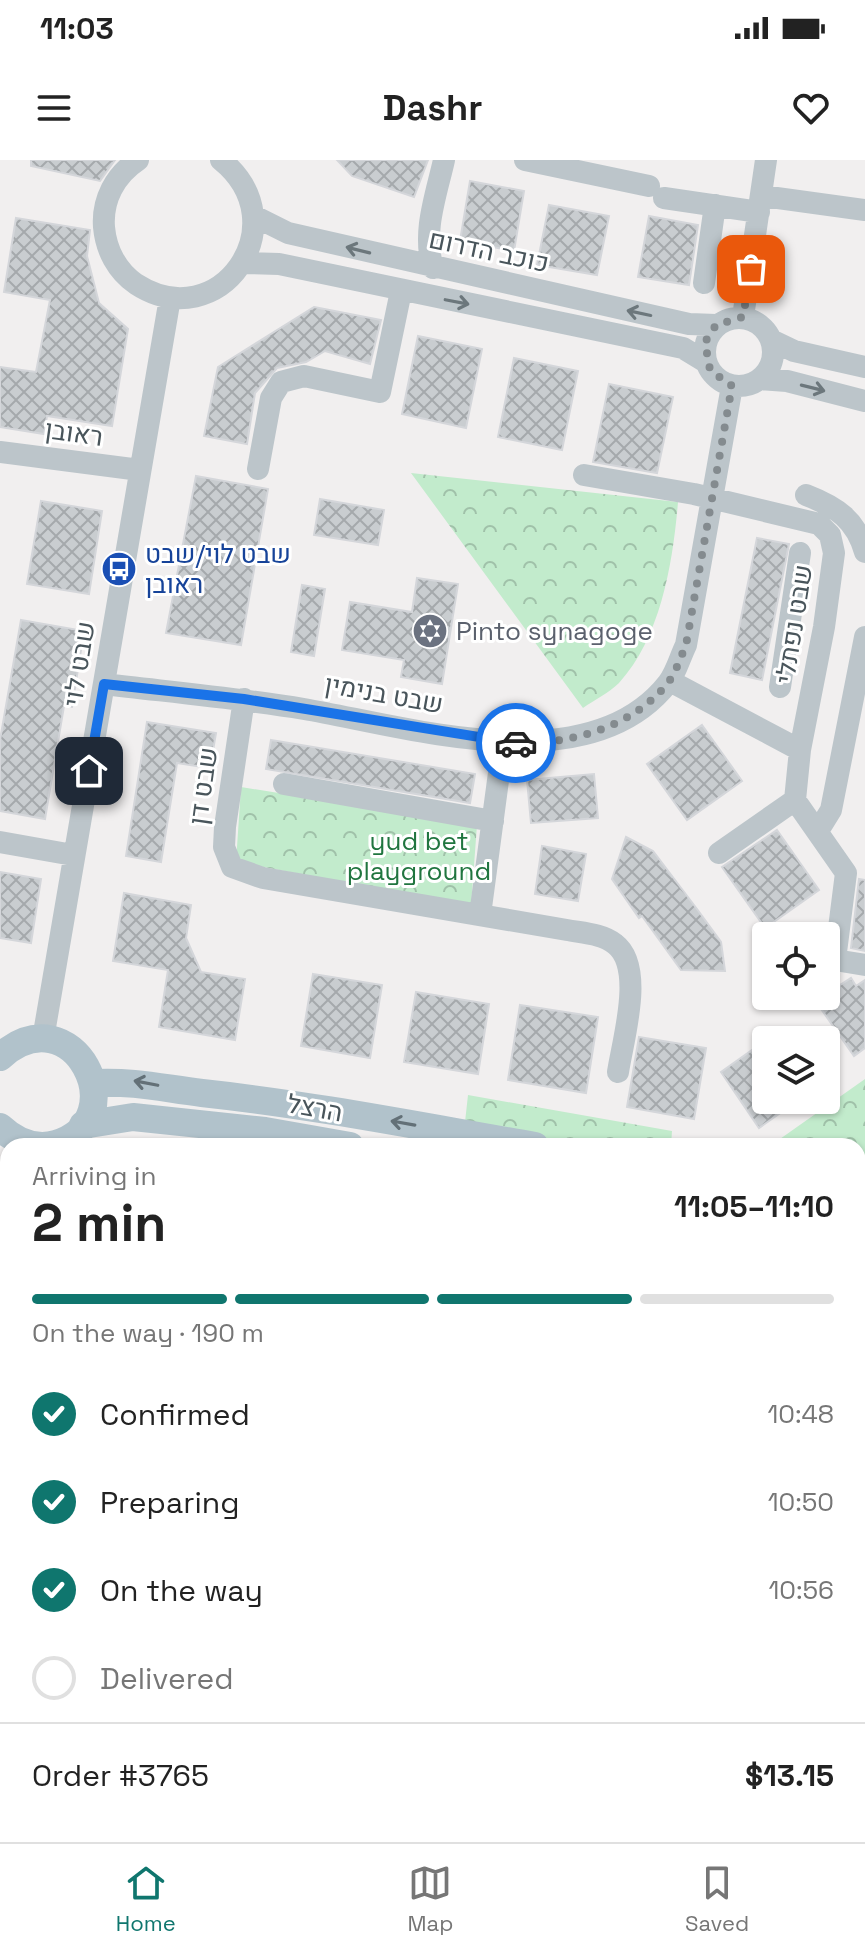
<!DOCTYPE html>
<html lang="en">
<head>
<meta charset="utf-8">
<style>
	body { margin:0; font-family:"Space Grotesk",Heebo,sans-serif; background:#f2f2f2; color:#222; height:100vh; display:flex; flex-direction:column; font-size:30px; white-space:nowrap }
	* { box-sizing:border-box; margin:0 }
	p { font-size:26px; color:#767676 }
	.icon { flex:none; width:44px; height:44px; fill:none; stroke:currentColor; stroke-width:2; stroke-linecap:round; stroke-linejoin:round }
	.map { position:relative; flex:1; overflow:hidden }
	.panel { position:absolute; left:0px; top:978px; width:866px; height:704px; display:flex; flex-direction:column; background:#fff; border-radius:24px 24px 0 0; box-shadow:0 2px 6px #0004 }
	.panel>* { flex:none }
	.controls { position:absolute; left:752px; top:762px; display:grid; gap:16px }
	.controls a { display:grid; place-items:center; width:88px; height:88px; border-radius:8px; background:#fff; box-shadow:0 2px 6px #0004; font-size:40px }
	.pin { position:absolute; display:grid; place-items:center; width:68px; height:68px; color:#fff; margin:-34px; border-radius:16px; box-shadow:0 4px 12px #0006 }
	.courier { position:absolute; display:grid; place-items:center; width:80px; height:80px; margin:-40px; border:6px solid #1a73e8; border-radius:50%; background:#fff; color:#222; box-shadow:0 2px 10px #0007 }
	.headline em { font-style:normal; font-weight:600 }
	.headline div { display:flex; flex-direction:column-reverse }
	.headline { display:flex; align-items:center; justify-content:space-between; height:136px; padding:0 32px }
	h1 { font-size:52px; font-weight:600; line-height:60px }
	.bar { display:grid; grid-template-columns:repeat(4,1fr); gap:12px 8px; align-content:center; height:96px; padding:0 32px }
	.bar i { height:10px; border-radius:6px; background:#e0e0e0 }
	.bar .on { background:#0f766e }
	.bar p { grid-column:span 4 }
	.line { display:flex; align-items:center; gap:20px; padding:0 32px; border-top:2px solid #e0e0e0 }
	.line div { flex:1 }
	ol { padding:0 32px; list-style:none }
	li { display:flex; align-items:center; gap:24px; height:88px }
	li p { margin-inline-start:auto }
	li .icon { padding:8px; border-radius:50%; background:#0f766e; color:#fff; stroke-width:4 }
	li:last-child { color:#767676 }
	li i { width:44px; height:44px; border:4px solid #e0e0e0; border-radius:50% }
	.status { display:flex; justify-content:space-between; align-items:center; height:56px; padding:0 40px; background:#fff; direction:ltr }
	.status svg { height:22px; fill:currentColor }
	header { display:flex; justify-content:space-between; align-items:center; height:104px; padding:0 32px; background:#fff; font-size:36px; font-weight:600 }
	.menu { display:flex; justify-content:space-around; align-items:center; height:112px; border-top:2px solid #e0e0e0; background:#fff; font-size:22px; color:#767676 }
	.menu a { display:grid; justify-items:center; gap:4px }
	.menu .on { color:#0f766e }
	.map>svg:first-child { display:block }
	.education { fill:#e2e0e1 }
	.park { fill:url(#park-crowns) }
	.building { fill:url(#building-cross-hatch); stroke:#d4d6da; stroke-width:2 }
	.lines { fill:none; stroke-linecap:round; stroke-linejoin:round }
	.minor { stroke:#bcc5ca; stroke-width:22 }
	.major { stroke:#b1c2cb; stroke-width:28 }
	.oneway { stroke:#6c777c }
	.oneway2 { stroke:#637077 }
	.done { stroke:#848b8f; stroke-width:8; stroke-dasharray:0 14.4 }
	.route { stroke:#1a73e8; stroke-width:10 }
	.labels { text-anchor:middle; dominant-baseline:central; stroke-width:6; stroke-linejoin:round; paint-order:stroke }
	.street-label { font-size:26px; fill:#49555b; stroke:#fff }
	.transit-label { font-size:26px; fill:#164399; stroke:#fff; text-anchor:start }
	.worship-label { font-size:26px; fill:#5b616d; stroke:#fff; text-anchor:start }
	.park-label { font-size:26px; fill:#20753f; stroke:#fff }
</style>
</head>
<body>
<div class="status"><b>11:03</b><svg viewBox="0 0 49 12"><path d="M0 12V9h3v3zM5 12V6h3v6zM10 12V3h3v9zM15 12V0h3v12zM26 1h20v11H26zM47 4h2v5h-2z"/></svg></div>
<header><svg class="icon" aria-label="menu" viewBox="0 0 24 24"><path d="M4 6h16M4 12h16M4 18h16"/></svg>Dashr<svg class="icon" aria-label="heart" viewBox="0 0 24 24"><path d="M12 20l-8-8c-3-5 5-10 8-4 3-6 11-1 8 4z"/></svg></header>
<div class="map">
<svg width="865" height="1682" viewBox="0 0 865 1682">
	<defs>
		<pattern id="park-crowns" width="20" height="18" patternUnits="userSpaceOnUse" patternTransform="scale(2)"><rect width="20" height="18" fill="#c2ebcc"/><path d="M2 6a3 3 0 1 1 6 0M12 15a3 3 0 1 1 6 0" fill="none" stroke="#a0c1a9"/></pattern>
		<pattern id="building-cross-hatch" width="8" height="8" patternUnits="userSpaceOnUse" patternTransform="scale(2)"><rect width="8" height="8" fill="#c9cdd0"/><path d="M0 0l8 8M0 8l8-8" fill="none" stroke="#a5a9ac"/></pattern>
	</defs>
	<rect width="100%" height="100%" fill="#f1efef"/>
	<path class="education" d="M0 1454 8 1461V1668L0 1670Z"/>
	<path class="park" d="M411 313 678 342C673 402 661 477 619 523 609 533 594 540 583 548Z
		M241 627 477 665 471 746 236 702Z
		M865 919V1002H858V986H770Z
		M468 935 672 971 671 986H557L464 971Z"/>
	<path class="building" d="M31 0H115L100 21 31 6Z
		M337 0H428L414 37 352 16Z
		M470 21 524 31 514 91 460 81Z
		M549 45 609 56 597 115 537 105Z
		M649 56 698 65 689 125 638 117Z
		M16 58 90 70 87 96 99 143 128 169 112 266 47 256 44 274 0 267V207L36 212 50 140 4 132Z
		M314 147 381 160 370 204 325 191 306 202 277 208 255 233 247 284 204 276 218 207Z
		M418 176 482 189 466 268 402 254Z
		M514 198 578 211 562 290 498 277Z
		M609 224 673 237 657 313 593 302Z
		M196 316 268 329 241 485 166 473Z
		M320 339 384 350 378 385 314 375Z
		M41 341 102 351 89 434 27 424Z
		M757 378 789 384 762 520 730 513Z
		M417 418 458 424 442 524 401 517 404 500 342 490 350 442 412 452Z
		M302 425 325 429 314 496 291 492Z
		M21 460 84 471 72 547 64 546 45 659 0 651V580Z
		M147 562 216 573 210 608 177 603 161 702 126 696Z
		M702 565 742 621 687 660 647 604Z
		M271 580 475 614 470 643 266 609Z
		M594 614 598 658 531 663 527 620Z
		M777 670 819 730 765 768 722 707Z
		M626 677 653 691 697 749 721 782 725 811 681 810 642 756 639 758 612 719Z
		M542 686 586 694 578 741 535 734Z
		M0 712 41 719 31 783 0 778Z
		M859 719 865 720V791L851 788Z
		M124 733 191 745 186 778 201 812 245 819 235 880 159 867 168 810 113 801Z
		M826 811 840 825 851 818 856 826 865 820V888L854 896 812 836H826Z
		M313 814 382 825 370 898 301 886Z
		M416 832 489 844 478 914 404 902Z
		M520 845 598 857 586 933 508 920Z
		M639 877 706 888 694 959 627 947Z
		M766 880V940H799L759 968 721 912Z"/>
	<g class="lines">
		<path class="minor" d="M138 0C115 15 102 40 104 67 106 90 117 111 136 124 219 178 300 64 221 0
			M525 0 649 26
			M762 36 865 50
			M664 38 759 52
			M254 56 288 73 689 164 716 165
			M243 103 279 104 683 188 706 202
			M433 108C422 72 436 36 444 0
			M704 123 715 45
			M743 157 766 0
			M705 192a34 34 0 1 1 68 0a34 34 0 1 1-68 0Z
			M771 180 794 191 865 207
			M760 219 787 221 865 241
			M0 292 140 310
			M258 309 271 238 281 222 304 216 380 232 401 131
			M584 315 694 334 819 364 830 375 834 393 824 467 800 590 795 640 846 713 835 800 865 805
			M806 335C837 347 856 360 865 392
			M670 521 800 590
			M104 524C171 532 237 538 304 549 409 567 589 624 668 523 676 513 680 497 686 485L732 226
			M780 527 800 393
			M244 539 225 667 224 687 232 707 263 718 567 770C583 773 603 774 615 784 645 807 623 879 618 912
			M284 624 493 661
			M818 671 831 650 865 477
			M0 682 73 695
			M719 693 795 640
			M480 755 503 583
			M43 879 170 138
			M0 1098 8 1044
			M0 1421 8 1424
			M245 1674 248 1682
			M32 1682 49 1674
			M594 1682 595 1674"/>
		<path class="major" d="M0 897C73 831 137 960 56 984 34 990 16 982 0 967
			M93 923C136 921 161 928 202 933 314 945 424 967 535 986
			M83 965 133 957 265 971 350 986
			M858 1044 865 1045
			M858 1073 865 1075
			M858 1465 865 1422
			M858 1642 865 1600
			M823 1682 824 1674
			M851 1682 853 1674"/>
	</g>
	<defs><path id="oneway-shaft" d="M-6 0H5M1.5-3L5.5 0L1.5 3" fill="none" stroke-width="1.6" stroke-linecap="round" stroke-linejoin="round" transform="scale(2)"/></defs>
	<g class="oneway">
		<use href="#oneway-shaft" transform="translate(358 90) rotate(-166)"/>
		<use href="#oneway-shaft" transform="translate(457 142) rotate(11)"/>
		<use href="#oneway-shaft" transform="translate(639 153) rotate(-168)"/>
		<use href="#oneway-shaft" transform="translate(813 228) rotate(14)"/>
	</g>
	<g class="oneway2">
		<use href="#oneway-shaft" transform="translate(146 923) rotate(-169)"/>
		<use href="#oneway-shaft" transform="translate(403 963) rotate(-170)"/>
	</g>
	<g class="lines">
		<path class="done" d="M516 583C570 584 631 568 667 524 676 513 680 498 686 485L732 226 710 210 705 182 716 165 743 157 751 109"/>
		<path class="route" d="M89 611 104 524 244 539 516 583"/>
	</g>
	<defs>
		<symbol id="bus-disc" viewBox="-11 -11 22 22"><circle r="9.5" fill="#1a4fb4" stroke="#fff"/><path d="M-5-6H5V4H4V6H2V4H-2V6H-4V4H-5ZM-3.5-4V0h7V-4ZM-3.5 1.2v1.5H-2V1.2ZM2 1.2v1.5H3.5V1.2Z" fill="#fff"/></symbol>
		<symbol id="synagogue-disc" viewBox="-11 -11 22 22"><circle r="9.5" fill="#6b7280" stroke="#fff"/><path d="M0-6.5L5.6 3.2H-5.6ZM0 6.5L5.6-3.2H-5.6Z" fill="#fff"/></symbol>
	</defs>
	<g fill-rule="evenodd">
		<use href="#bus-disc" x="99" y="389" width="40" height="40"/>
		<use href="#synagogue-disc" x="410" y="451" width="40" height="40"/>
	</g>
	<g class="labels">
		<g class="street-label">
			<text transform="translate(489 91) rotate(12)">כוכב הדרום</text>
			<text transform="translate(74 273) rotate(8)">ראובן</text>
			<text transform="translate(794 464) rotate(-81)">שבט נפתלי</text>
			<text transform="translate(79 504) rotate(-81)">שבט לוי</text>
			<text transform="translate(384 534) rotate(10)">שבט בנימין</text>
			<text transform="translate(203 626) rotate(-82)">שבט דן</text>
			<text transform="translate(315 948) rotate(10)">הרצל</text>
		</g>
		<g class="transit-label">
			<text x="145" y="394">שבט לוי/שבט<tspan x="145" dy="30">ראובן</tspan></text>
		</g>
		<g class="worship-label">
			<text x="456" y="471">Pinto synagoge</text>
		</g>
		<g class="park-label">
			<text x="419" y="681">yud bet<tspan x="419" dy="30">playground</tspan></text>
		</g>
	</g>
</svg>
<div class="controls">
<a><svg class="icon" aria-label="locate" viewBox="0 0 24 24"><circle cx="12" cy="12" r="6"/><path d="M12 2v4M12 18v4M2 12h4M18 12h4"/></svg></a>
<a><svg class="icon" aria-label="layers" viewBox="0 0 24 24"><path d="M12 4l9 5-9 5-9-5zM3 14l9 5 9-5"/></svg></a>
</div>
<div class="pin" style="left:751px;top:109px;background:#ea580c"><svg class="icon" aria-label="bag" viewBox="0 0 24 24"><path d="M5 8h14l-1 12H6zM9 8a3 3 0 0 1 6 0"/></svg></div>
<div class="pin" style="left:89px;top:611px;background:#1f2937"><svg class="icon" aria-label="home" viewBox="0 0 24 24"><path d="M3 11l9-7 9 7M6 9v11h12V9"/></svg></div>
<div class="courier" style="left:516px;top:583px"><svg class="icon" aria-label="car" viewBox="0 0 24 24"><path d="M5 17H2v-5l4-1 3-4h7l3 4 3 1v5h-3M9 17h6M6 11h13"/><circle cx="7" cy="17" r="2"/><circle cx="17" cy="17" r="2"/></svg></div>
<section class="panel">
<div class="headline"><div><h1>2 min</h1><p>Arriving in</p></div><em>11:05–11:10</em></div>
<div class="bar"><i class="on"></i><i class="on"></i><i class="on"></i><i></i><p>On the way · 190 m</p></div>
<ol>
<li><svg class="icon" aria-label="check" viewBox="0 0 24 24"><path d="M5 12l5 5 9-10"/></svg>Confirmed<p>10:48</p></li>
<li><svg class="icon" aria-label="check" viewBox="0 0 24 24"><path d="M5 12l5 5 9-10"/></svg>Preparing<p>10:50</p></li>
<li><svg class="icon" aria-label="check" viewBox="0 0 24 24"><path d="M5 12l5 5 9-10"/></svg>On the way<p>10:56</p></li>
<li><i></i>Delivered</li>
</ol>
<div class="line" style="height:104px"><div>Order #3765</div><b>$13.15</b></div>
</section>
</div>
<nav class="menu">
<a class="on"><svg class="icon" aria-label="home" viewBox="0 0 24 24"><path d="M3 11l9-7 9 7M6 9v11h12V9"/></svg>Home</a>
<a><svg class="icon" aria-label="map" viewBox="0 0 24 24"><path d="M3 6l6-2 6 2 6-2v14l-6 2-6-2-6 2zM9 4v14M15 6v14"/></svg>Map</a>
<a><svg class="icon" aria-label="saved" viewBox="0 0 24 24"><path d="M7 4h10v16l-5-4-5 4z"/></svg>Saved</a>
</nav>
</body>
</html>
